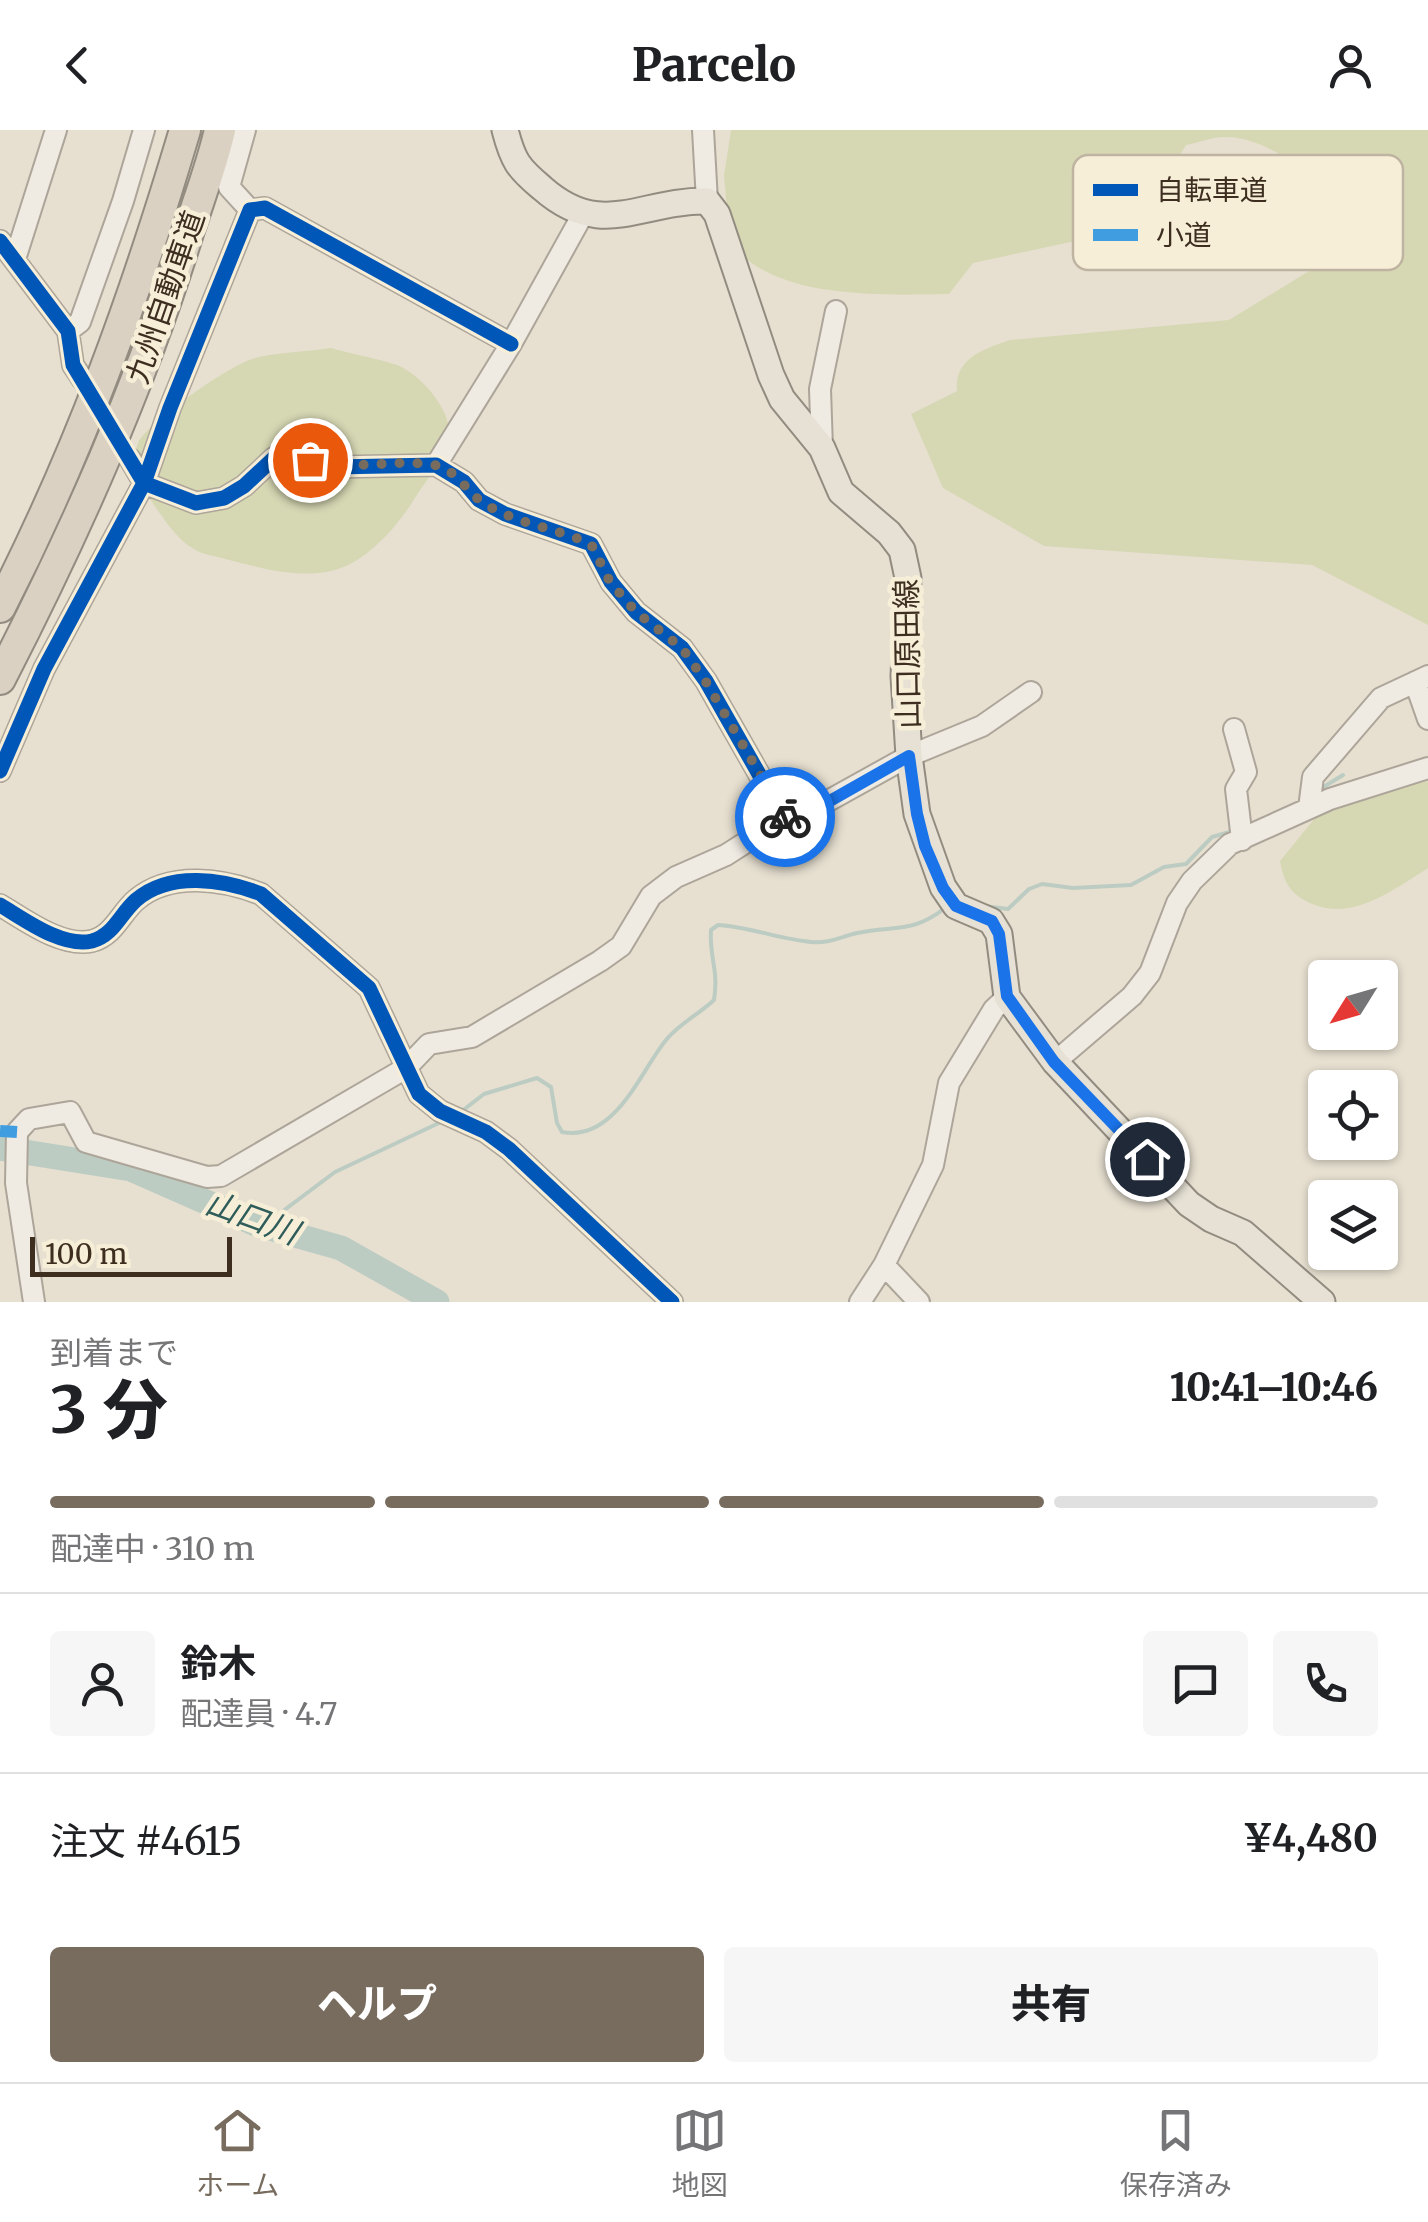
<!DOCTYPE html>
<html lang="ja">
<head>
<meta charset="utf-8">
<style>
	body { margin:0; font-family:Merriweather,"Noto Sans JP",serif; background:#f6f6f6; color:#202124; height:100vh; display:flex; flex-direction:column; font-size:38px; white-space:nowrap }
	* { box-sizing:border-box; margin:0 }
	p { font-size:32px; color:#757577 }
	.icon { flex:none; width:55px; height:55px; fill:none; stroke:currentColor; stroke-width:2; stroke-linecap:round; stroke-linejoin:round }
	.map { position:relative; height:1172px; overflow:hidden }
	.details { display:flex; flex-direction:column; background:#fff; flex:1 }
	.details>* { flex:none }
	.needle { width:65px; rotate:233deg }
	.tools { position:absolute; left:1308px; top:830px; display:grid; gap:20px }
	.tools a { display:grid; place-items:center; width:90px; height:90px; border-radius:10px; background:#fff; box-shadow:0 2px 8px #0004; font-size:50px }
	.scale { position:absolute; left:30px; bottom:25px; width:202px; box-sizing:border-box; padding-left:10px; border:5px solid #3d2e20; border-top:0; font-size:28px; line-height:35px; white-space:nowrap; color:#3d2e20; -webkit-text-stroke:8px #f7eed8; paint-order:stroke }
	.pin { position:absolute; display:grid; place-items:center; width:85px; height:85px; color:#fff; margin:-42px; border:5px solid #fff; border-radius:50%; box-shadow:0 2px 10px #0007 }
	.courier { position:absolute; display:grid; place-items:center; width:100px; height:100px; margin:-50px; border:8px solid #1a73e8; border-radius:50%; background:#fff; color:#222; box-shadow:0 2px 12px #0007 }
	.head em { font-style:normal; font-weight:800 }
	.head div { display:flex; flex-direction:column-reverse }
	.head { display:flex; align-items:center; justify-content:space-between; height:170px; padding:0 50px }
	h1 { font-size:65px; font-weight:800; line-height:75px }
	.bar { display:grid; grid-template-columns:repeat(4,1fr); gap:15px 10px; align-content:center; height:120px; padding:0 50px }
	.bar i { height:12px; border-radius:8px; background:#e0e0e0 }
	.bar .on { background:#786c5e }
	.bar p { grid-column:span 4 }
	.line { display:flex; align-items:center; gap:25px; padding:0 50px; border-top:2px solid #e0e0e0 }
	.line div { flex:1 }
	.round { display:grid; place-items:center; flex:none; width:105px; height:105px; border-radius:10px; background:#f6f6f6 }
	.cta { display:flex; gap:20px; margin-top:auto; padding:20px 50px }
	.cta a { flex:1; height:115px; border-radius:10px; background:#786c5e; color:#fff; font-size:40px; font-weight:800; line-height:115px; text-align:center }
	.cta a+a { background:#f6f6f6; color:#202124 }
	header { display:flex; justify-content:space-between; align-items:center; height:130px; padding:0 50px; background:#fff; font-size:45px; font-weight:800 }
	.tabs { display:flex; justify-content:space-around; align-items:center; height:140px; border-top:2px solid #e0e0e0; background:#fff; font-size:28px; color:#757577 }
	.tabs a { display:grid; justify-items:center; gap:5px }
	.tabs .on { color:#786c5e }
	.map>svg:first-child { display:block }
	.green { fill:#d6d7b3 }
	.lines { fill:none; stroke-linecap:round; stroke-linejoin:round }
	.stream { stroke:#bcccc2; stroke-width:4 }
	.river { stroke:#bcccc2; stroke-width:25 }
	.minor-casing { stroke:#ada599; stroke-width:24 }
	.major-casing { stroke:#928b80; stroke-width:29 }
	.highway-casing { stroke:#928b80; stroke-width:34 }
	.minor { stroke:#efebe3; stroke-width:20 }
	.major { stroke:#e6e1d4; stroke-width:25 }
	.highway { stroke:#dad1c2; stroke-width:30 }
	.quiet { stroke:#3f9de0; stroke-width:12; stroke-dasharray:25 12; stroke-linecap:butt }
	.cycleway-casing { stroke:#f7eed8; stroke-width:21 }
	.cycleway { stroke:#0057b8; stroke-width:15 }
	.done { stroke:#786c5e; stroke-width:10; stroke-dasharray:0 18 }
	.route { stroke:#1a73e8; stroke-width:12 }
	.labels { text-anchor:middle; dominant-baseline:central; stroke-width:9; stroke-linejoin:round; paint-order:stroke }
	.street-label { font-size:30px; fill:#3d2e20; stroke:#f7eed8 }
	.water-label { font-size:32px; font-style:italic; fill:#2f5d5a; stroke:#f7eed8 }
	.key { fill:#f7eed8; stroke:#bfb4a1; stroke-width:2.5 }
	.key-label { font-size:28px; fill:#3d2e20 }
</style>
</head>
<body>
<header><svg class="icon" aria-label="back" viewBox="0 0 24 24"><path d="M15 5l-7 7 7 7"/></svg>Parcelo<svg class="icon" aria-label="person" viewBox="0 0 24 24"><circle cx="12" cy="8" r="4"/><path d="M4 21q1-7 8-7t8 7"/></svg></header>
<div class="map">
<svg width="1428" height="1172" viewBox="0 0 1428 1172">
	<rect width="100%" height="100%" fill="#e7e0d1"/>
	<path class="green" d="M731 0H1428V495L1312 435 1044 416 943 358 911 284 957 261C954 228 984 219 1010 210L1229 190 1363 108 1364 98C1338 62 1271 5 1224 7 1212 7 1198 13 1186 15L1136 98 973 133 949 164C886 165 770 171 730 111L724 46Z
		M331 218C352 224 376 228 397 235 421 244 457 285 448 312 442 332 424 353 413 371 397 397 366 432 335 440 294 451 249 434 209 425 183 419 168 395 154 375 144 360 129 329 139 311 151 290 231 234 255 228 279 222 306 222 331 218Z
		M1428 651V738C1390 762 1348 795 1304 770 1288 761 1283 748 1280 731L1315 688 1367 665Z"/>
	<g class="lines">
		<path class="stream" d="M1317 661 1343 645
			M984 776 1008 779 1029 759 1042 754 1073 758 1131 755 1164 737 1186 734 1212 707 1233 701
			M462 981 484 964 537 948 551 957 557 993 562 1002C615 1012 640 942 666 910 680 893 698 885 714 870 719 840 709 827 711 800L718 795C750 797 779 809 811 812 828 814 840 807 857 803 894 795 912 804 945 778
			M263 1096 335 1042 441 992"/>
		<path class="river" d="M0 1018 131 1039 256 1094 341 1118 437 1172"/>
		<defs>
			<path id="minor" d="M245 0 229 57 250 80
				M703 0 707 71
				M0 111 68 201 73 235 83 250
				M15 129 56 0
				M68 201 80 192 123 71 144 0
				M822 318 820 259 836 181
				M130 329 144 353 196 373 224 368 244 356 274 328 285 324 334 337 436 335 464 352 479 370 505 384 591 414 611 452 636 482 682 518 706 551 784 688
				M436 335 511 214 583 84
				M1415 552 1428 589
				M1234 599 1246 642 1236 659 1242 710
				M0 641 44 539 144 353 170 278 250 80 265 78 511 214
				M1309 678 1313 647 1381 568 1428 546
				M0 775C24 789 62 818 92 811 114 805 120 784 136 770 170 741 223 749 261 764L369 858 419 964 440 981 486 1002 509 1019 672 1172
				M1055 932 1132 866 1150 843 1177 773 1192 751 1230 714 1330 669 1428 638
				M884 1135 919 1172
				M34 1172 16 1053 17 1002 29 989 70 982 86 1012 207 1047 221 1046 406 938 429 914 472 907 600 831 621 816 651 766 676 747 726 725 784 688 828 671 909 626 982 596 1031 562
				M860 1172 884 1135 933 1035 949 953 994 879 1007 867"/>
			<path id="major" d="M505 0C513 31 518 38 542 58 602 111 640 70 707 71L717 84 771 245 782 269 822 318 841 362 889 403 902 420 908 448 904 546 909 626 917 684 943 757 956 776 991 791 999 804 1007 867 1055 932 1189 1074 1211 1089 1243 1103 1322 1172"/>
			<path id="highway" d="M0 477C80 321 135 168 185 0
				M0 549C74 405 140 258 188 103 199 69 212 35 220 0"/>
		</defs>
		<use href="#minor" class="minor-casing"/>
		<use href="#major" class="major-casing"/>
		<use href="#highway" class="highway-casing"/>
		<use href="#minor" class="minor"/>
		<use href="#major" class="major"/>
		<use href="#highway" class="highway"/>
		<path class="quiet" d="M0 1001 17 1002"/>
		<defs>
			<path id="cycleway" d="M0 111 68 201 73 235 144 353 196 373 224 368 244 356 274 328 285 324 334 337 436 335 464 352 479 370 505 384 591 414 611 452 636 482 682 518 706 551 784 688
				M0 641 44 539 144 353 170 278 250 80 265 78 511 214
				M0 775C24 789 62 818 92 811 114 805 120 784 136 770 170 741 223 749 261 764L369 858 419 964 440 981 486 1002 509 1019 672 1172"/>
		</defs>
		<use href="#cycleway" class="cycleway-casing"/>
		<use href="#cycleway" class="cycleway"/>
	</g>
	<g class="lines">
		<path class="done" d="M310 330C354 342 393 328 434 335 456 339 466 361 482 372 515 394 556 398 591 414L610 452 636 482 682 518 706 552 785 687"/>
		<path class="route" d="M785 687 828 672 909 626 917 684 925 716 943 758 956 776 992 791 999 804 1007 866 1054 932 1147 1029"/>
	</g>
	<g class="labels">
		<g class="street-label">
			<text transform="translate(165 167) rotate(-71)">九州自動車道</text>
			<text transform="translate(907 524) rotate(-91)">山口原田線</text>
		</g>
		<g class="water-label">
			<text transform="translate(252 1088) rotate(20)">山口川</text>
		</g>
	</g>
	<rect x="1073" y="25" width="330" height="115" rx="15" class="key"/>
	<rect x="1093" y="54" width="45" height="12" fill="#0057b8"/>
	<rect x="1093" y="99" width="45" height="12" fill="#3f9de0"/>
	<g class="key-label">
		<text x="1156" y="70">自転車道</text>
		<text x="1156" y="115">小道</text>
	</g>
</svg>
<div class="tools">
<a><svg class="needle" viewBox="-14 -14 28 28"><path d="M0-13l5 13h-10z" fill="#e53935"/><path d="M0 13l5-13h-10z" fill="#757577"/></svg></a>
<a><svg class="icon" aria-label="locate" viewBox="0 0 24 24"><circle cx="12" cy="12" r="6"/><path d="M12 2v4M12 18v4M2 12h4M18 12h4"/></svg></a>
<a><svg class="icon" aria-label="layers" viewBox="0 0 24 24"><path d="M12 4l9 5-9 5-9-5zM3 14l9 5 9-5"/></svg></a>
</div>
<div class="scale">100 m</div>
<div class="pin" style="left:310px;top:330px;background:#ea580c"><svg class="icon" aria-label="bag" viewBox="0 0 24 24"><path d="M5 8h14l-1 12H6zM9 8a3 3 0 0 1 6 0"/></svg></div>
<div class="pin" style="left:1147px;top:1029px;background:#1f2937"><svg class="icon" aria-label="home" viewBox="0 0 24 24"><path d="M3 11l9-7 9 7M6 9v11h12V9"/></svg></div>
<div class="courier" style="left:785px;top:687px"><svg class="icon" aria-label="bike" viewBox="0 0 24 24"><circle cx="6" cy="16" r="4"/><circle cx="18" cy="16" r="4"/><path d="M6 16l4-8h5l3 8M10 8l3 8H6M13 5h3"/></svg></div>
</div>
<section class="details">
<div class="head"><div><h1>3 分</h1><p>到着まで</p></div><em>10:41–10:46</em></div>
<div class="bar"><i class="on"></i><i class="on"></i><i class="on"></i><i></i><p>配達中 · 310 m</p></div>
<div class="line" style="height:180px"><a class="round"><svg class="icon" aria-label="person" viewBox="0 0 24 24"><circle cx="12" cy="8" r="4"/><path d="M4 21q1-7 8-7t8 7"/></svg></a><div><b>鈴木</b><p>配達員 · 4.7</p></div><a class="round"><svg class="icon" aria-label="chat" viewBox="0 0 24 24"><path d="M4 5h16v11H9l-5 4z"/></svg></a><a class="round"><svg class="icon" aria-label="phone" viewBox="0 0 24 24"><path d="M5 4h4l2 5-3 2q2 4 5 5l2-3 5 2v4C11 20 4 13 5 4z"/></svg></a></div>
<div class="line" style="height:130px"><div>注文 #4615</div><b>¥4,480</b></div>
<div class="cta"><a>ヘルプ</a><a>共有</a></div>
</section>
<nav class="tabs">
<a class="on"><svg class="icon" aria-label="home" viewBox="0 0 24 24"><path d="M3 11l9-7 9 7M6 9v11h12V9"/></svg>ホーム</a>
<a><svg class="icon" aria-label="map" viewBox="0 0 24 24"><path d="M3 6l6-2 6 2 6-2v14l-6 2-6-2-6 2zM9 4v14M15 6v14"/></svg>地図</a>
<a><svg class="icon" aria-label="saved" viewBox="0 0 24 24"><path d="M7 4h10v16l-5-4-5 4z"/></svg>保存済み</a>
</nav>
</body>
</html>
